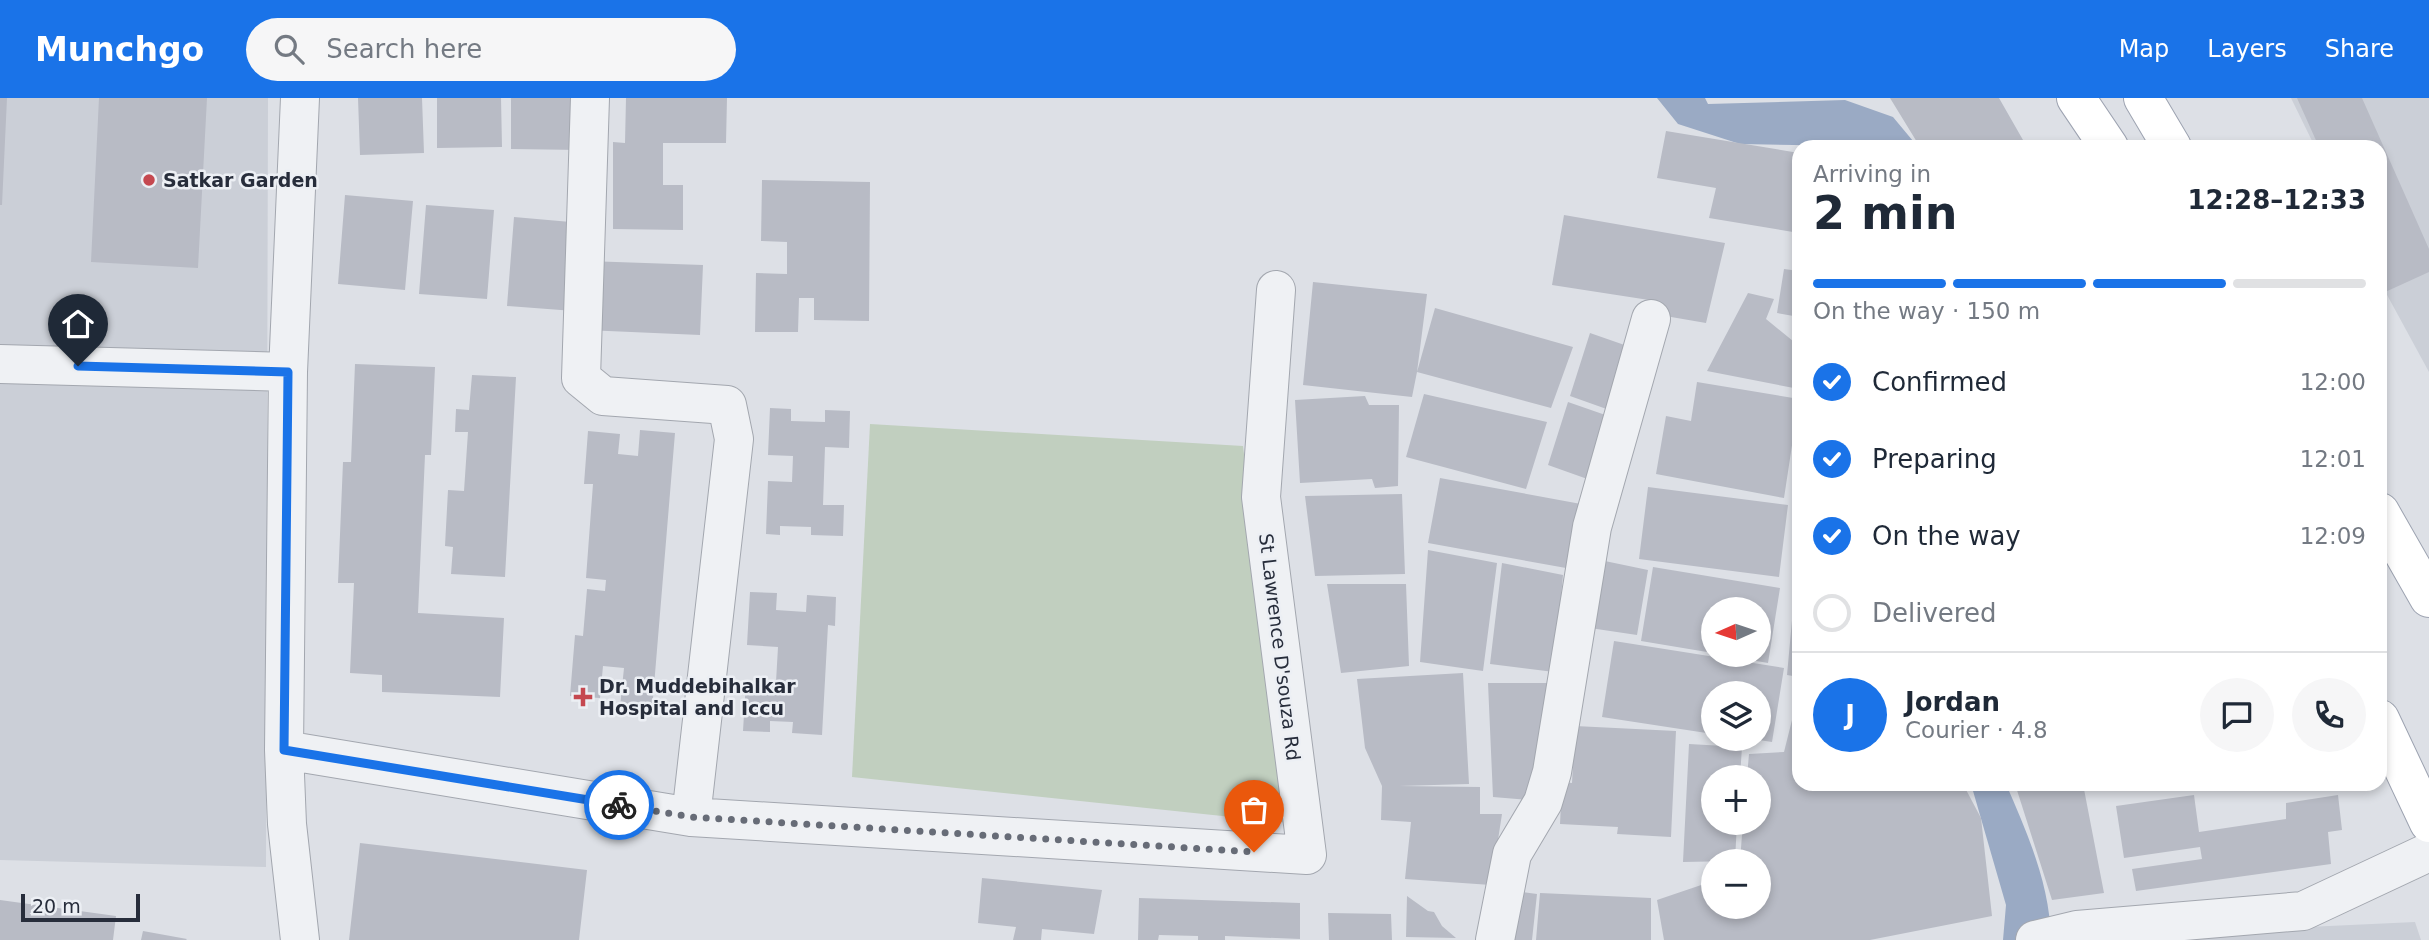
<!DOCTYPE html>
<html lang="en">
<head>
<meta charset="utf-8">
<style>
	body { margin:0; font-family:"DejaVu Sans",sans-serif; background:#f6f6f7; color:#1f2937; height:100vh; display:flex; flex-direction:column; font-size:26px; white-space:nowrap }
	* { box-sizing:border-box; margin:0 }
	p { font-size:23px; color:#747a83 }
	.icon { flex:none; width:38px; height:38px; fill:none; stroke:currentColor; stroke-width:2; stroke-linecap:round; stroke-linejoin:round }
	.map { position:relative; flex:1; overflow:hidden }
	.details { position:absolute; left:1792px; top:42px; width:595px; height:651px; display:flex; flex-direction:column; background:#fff; border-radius:21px; box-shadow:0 4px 10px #0003 }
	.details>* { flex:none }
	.needle { width:46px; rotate:267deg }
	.tools { position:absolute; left:1701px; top:499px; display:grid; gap:14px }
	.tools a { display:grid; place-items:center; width:70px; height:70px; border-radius:50%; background:#fff; box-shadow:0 4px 10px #0003; font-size:35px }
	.scale { position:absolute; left:21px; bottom:18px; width:119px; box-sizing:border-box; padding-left:7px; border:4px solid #272d3b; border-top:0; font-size:19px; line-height:24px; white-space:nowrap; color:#272d3b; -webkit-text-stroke:5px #eceff4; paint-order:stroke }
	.pin { position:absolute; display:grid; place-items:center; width:60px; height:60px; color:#fff; margin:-72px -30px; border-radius:50% 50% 50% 0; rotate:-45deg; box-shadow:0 0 7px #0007 }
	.pin .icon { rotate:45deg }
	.courier { position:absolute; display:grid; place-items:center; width:70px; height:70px; margin:-35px; border:5px solid #1a73e8; border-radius:50%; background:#fff; color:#222; box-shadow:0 2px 9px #0007 }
	.overview em { font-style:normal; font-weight:700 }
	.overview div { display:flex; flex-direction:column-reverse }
	.overview { display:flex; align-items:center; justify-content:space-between; height:119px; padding:0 21px }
	h1 { font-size:46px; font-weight:700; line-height:52px }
	.bar { display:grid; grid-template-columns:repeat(4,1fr); gap:10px 7px; align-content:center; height:84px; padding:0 21px }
	.bar i { height:9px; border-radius:5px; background:#e0e1e3 }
	.bar .on { background:#1a73e8 }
	.bar p { grid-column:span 4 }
	.line { display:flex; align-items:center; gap:18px; padding:0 21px; border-top:2px solid #e0e1e3 }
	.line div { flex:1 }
	.round { display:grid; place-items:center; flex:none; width:74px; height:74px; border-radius:37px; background:#f6f6f7 }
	ol { padding:0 21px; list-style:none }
	li { display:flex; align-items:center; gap:21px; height:77px }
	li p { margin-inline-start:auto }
	li .icon { padding:7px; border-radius:50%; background:#1a73e8; color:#fff; stroke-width:4 }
	li:last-child { color:#747a83 }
	li i { width:38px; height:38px; border:4px solid #e0e1e3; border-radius:50% }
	header { display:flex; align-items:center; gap:42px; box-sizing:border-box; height:98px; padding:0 35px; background:#1a73e8; color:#fff }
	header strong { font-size:33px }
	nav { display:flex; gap:38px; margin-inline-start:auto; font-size:24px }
	.search { width:490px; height:63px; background:#f6f6f7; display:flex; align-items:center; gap:18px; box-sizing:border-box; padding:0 24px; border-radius:38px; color:#747a83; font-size:26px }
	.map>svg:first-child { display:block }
	.built { fill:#cbcfd7 }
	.green { fill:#c1cfbf }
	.water { fill:#9aaac4 }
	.building { fill:#b8bbc5 }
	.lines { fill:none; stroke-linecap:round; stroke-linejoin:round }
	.street-casing { stroke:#a3a7af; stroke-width:40 }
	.primary-casing { stroke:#9da3b1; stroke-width:40 }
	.street { stroke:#eff1f4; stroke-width:38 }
	.primary { stroke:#fff; stroke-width:38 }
	.done { stroke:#676c77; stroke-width:7; stroke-dasharray:0 12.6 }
	.route { stroke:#1a73e8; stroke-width:9 }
	.poi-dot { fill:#c54850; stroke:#eceff4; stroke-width:2.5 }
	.labels { text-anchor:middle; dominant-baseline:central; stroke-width:5; stroke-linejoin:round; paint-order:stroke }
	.poi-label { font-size:19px; font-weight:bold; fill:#272d3b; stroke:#eceff4; text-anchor:start }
	.street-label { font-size:19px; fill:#272d3b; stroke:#eceff4 }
</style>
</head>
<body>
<header>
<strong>Munchgo</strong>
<div class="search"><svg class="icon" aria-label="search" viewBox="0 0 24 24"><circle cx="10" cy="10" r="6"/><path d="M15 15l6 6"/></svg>Search here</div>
<nav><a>Map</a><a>Layers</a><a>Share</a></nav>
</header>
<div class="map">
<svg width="2429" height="842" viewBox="0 0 2429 842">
	<rect width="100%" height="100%" fill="#dde0e6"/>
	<path class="built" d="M0 0H268L266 769 0 762Z
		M2291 0H2429V274L2380 184V49H2315Z
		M2415 824 2421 842H2092L2094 839Z"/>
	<path class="green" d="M870 326 1243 348 1289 725 852 679Z"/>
	<path class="water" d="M1657 0H1705L1708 6 1845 2 1893 19 1918 49 1740 46 1678 26Z
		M1971 686H2006C2028 737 2050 786 2051 842H2003L2006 807Z"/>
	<path class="building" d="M0 0H7L2 107H0Z
		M99 0H207L198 170 91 164Z
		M358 0H422L424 55 360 57Z
		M437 0H501L502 49 437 50Z
		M511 0H582L580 52 511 51Z
		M626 0H727L726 45H663V87H683V132L613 131V44L625 45Z
		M1890 0H1999L2027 49H1920Z
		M2297 0H2362L2429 151V174L2383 195 2380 188V49H2319Z
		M1666 33 1799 55V135L1709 120 1716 90 1657 80Z
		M762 82 870 84 869 223 814 222V200H799L798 234H755L756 175 787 176V144L761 143Z
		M345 97 413 103 405 192 338 186Z
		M426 107 494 112 487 201 419 196Z
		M1564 117 1725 145 1706 225 1648 215 1649 202 1552 187Z
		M514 119 582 125 574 213 507 208Z
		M587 163 703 167 700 237 585 232Z
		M1784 171 1799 173V219L1777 215Z
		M1313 184 1427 196 1417 274 1435 210 1573 249 1551 310 1417 274 1412 299 1303 287Z
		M1748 195 1774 201 1766 221 1799 248V291L1707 273Z
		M1590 235 1636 251 1615 314 1570 298Z
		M355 266 435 269 431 357H425L418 515 504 520 500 599 382 594V577L350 575 354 485H338L343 364H351Z
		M472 277 516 279 505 479 451 476 453 449 445 448 448 392 464 393 468 334H455L456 311 469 312Z
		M1697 284 1799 301 1784 400 1656 376 1666 318 1691 323Z
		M1424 296 1547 324 1526 391 1406 359Z
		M1365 298 1369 307H1399L1398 388 1375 390 1372 381 1300 385 1295 302Z
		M1568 304 1614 320 1593 383 1548 367Z
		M770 310 791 311V323L825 324V312L850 313 849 350 825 349 823 407H844L843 438 811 437V429L780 428V437L766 436 768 383 792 384 793 358 768 357Z
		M640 332 675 335 652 612 620 609 624 570 603 568 600 600 570 598 575 537 583 538 587 491 605 493 606 482 586 480 593 386H584L588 333 620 336 618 356 638 358Z
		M1440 380 1581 406 1566 470 1428 445Z
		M1648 389 1788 407 1779 479 1639 461Z
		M1402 396 1405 476 1315 478 1305 398Z
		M1428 452 1497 465 1483 573 1420 564Z
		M1600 462 1648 472 1637 537 1590 530Z
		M1502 465 1563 477 1554 574 1490 566Z
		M1797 468H1799V579L1787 577Z
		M1653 469 1780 490 1768 565 1728 558 1759 556V511H1713V555L1641 543Z
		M1327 486H1406L1409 568 1341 575Z
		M750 494 777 495 776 512 806 514 807 497 836 499 835 528 828 527 822 637 792 635 793 624 770 623V634L743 633 746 583 776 584 778 549 747 547Z
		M1614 543 1784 570 1772 644 1759 642V595H1713V636L1602 619Z
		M1463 575 1469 686 1399 688 1480 689V716H1502L1491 787 1405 781 1411 724 1381 722 1382 688 1365 650 1357 581Z
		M1488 585H1553L1530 702 1493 699Z
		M1794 614H1799V686H1963L1981 720 1992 818 1870 842H1664L1657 802 1713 783V808H1759V763H1740L1743 724H1759V679H1747L1749 656 1784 654Z
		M1575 628 1676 633 1671 739 1617 736 1618 729 1560 726 1562 684 1572 685Z
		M1689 646 1742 649 1740 679H1713V724H1737L1735 763 1683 764Z
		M2015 686H2083L2104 795 2052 802Z
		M2194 697 2199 734 2286 721V705L2338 697 2342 732 2328 734 2331 766 2136 793 2132 771 2202 761 2200 749 2124 760 2116 708Z
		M360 745 587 772 579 842H349Z
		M982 780 1102 792 1094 836 1042 831 1041 842H1013L1016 829 978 825Z
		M1514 793 1537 796 1532 842H1507Z
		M1540 795 1651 800V842H1536Z
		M1407 798 1428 813 1434 814 1442 828 1456 840 1406 839Z
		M1139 800 1300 805V841L1225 838V842H1198V838L1159 837 1158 842H1138Z
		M0 802 116 818 113 842H0Z
		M1328 815 1391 816 1392 842H1329Z
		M143 833 187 841 186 842H141Z"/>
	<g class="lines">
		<defs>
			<path id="street" d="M590 0 581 280 603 298 727 307 734 341 691 719
				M0 266 288 274
				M284 652 691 719 1307 757 1261 399 1276 192
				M300 842 287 726 284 652 288 274 300 0
				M1495 842 1512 756 1543 704 1552 674 1592 429 1651 221
				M2035 842 2077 832 2303 813 2429 754"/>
			<path id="primary" d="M2076 0 2109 49
				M2143 0 2172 49
				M2380 414 2429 500
				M2380 621 2429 725"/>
		</defs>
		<use href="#street" class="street-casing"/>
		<use href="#primary" class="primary-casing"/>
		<use href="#street" class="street"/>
		<use href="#primary" class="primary"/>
	</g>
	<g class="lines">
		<path class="done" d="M619 707 691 719 1254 754"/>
		<path class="route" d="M78 268 288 274 284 652 619 707"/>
	</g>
	<g class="poi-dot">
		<circle cx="149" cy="82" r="7"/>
		<path d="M579.5 588.5h7v7h7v7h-7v7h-7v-7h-7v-7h7z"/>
	</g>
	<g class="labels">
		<g class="poi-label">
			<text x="163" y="82">Satkar Garden</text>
			<text x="599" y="588">Dr. Muddebihalkar<tspan x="599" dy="22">Hospital and Iccu</tspan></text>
		</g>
		<g class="street-label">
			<text transform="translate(1280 549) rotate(83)">St Lawrence D'souza Rd</text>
		</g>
	</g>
</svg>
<div class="tools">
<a><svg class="needle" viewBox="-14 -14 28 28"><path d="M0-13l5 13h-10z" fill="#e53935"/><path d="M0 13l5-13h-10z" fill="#747a83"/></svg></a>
<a><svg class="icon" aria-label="layers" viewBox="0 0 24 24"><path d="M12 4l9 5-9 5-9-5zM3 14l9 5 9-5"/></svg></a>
<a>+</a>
<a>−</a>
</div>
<div class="scale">20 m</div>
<div class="pin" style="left:1254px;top:754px;background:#ea580c"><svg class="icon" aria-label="bag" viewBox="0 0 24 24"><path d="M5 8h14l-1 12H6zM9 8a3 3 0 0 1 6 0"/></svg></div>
<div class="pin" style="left:78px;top:268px;background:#1f2937"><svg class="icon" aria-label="home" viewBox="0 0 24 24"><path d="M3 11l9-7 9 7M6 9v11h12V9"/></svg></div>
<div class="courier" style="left:619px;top:707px"><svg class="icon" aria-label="bike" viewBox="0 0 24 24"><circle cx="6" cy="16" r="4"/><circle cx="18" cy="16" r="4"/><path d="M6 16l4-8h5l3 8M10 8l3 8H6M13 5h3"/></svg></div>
<section class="details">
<div class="overview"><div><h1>2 min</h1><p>Arriving in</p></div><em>12:28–12:33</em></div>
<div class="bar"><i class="on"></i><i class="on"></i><i class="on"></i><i></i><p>On the way · 150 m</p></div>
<ol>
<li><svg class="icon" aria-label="check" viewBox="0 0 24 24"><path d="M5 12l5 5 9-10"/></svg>Confirmed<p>12:00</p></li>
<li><svg class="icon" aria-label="check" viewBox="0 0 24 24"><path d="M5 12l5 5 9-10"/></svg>Preparing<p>12:01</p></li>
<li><svg class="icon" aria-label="check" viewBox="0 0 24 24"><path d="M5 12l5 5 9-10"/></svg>On the way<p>12:09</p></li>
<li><i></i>Delivered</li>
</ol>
<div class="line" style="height:126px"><b class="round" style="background:#1a73e8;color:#fff">J</b><div><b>Jordan</b><p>Courier · 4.8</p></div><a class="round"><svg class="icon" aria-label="chat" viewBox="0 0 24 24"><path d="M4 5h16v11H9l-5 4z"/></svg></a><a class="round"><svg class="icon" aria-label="phone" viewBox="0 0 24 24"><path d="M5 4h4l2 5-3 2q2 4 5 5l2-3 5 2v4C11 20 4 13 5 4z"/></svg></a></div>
</section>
</div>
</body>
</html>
